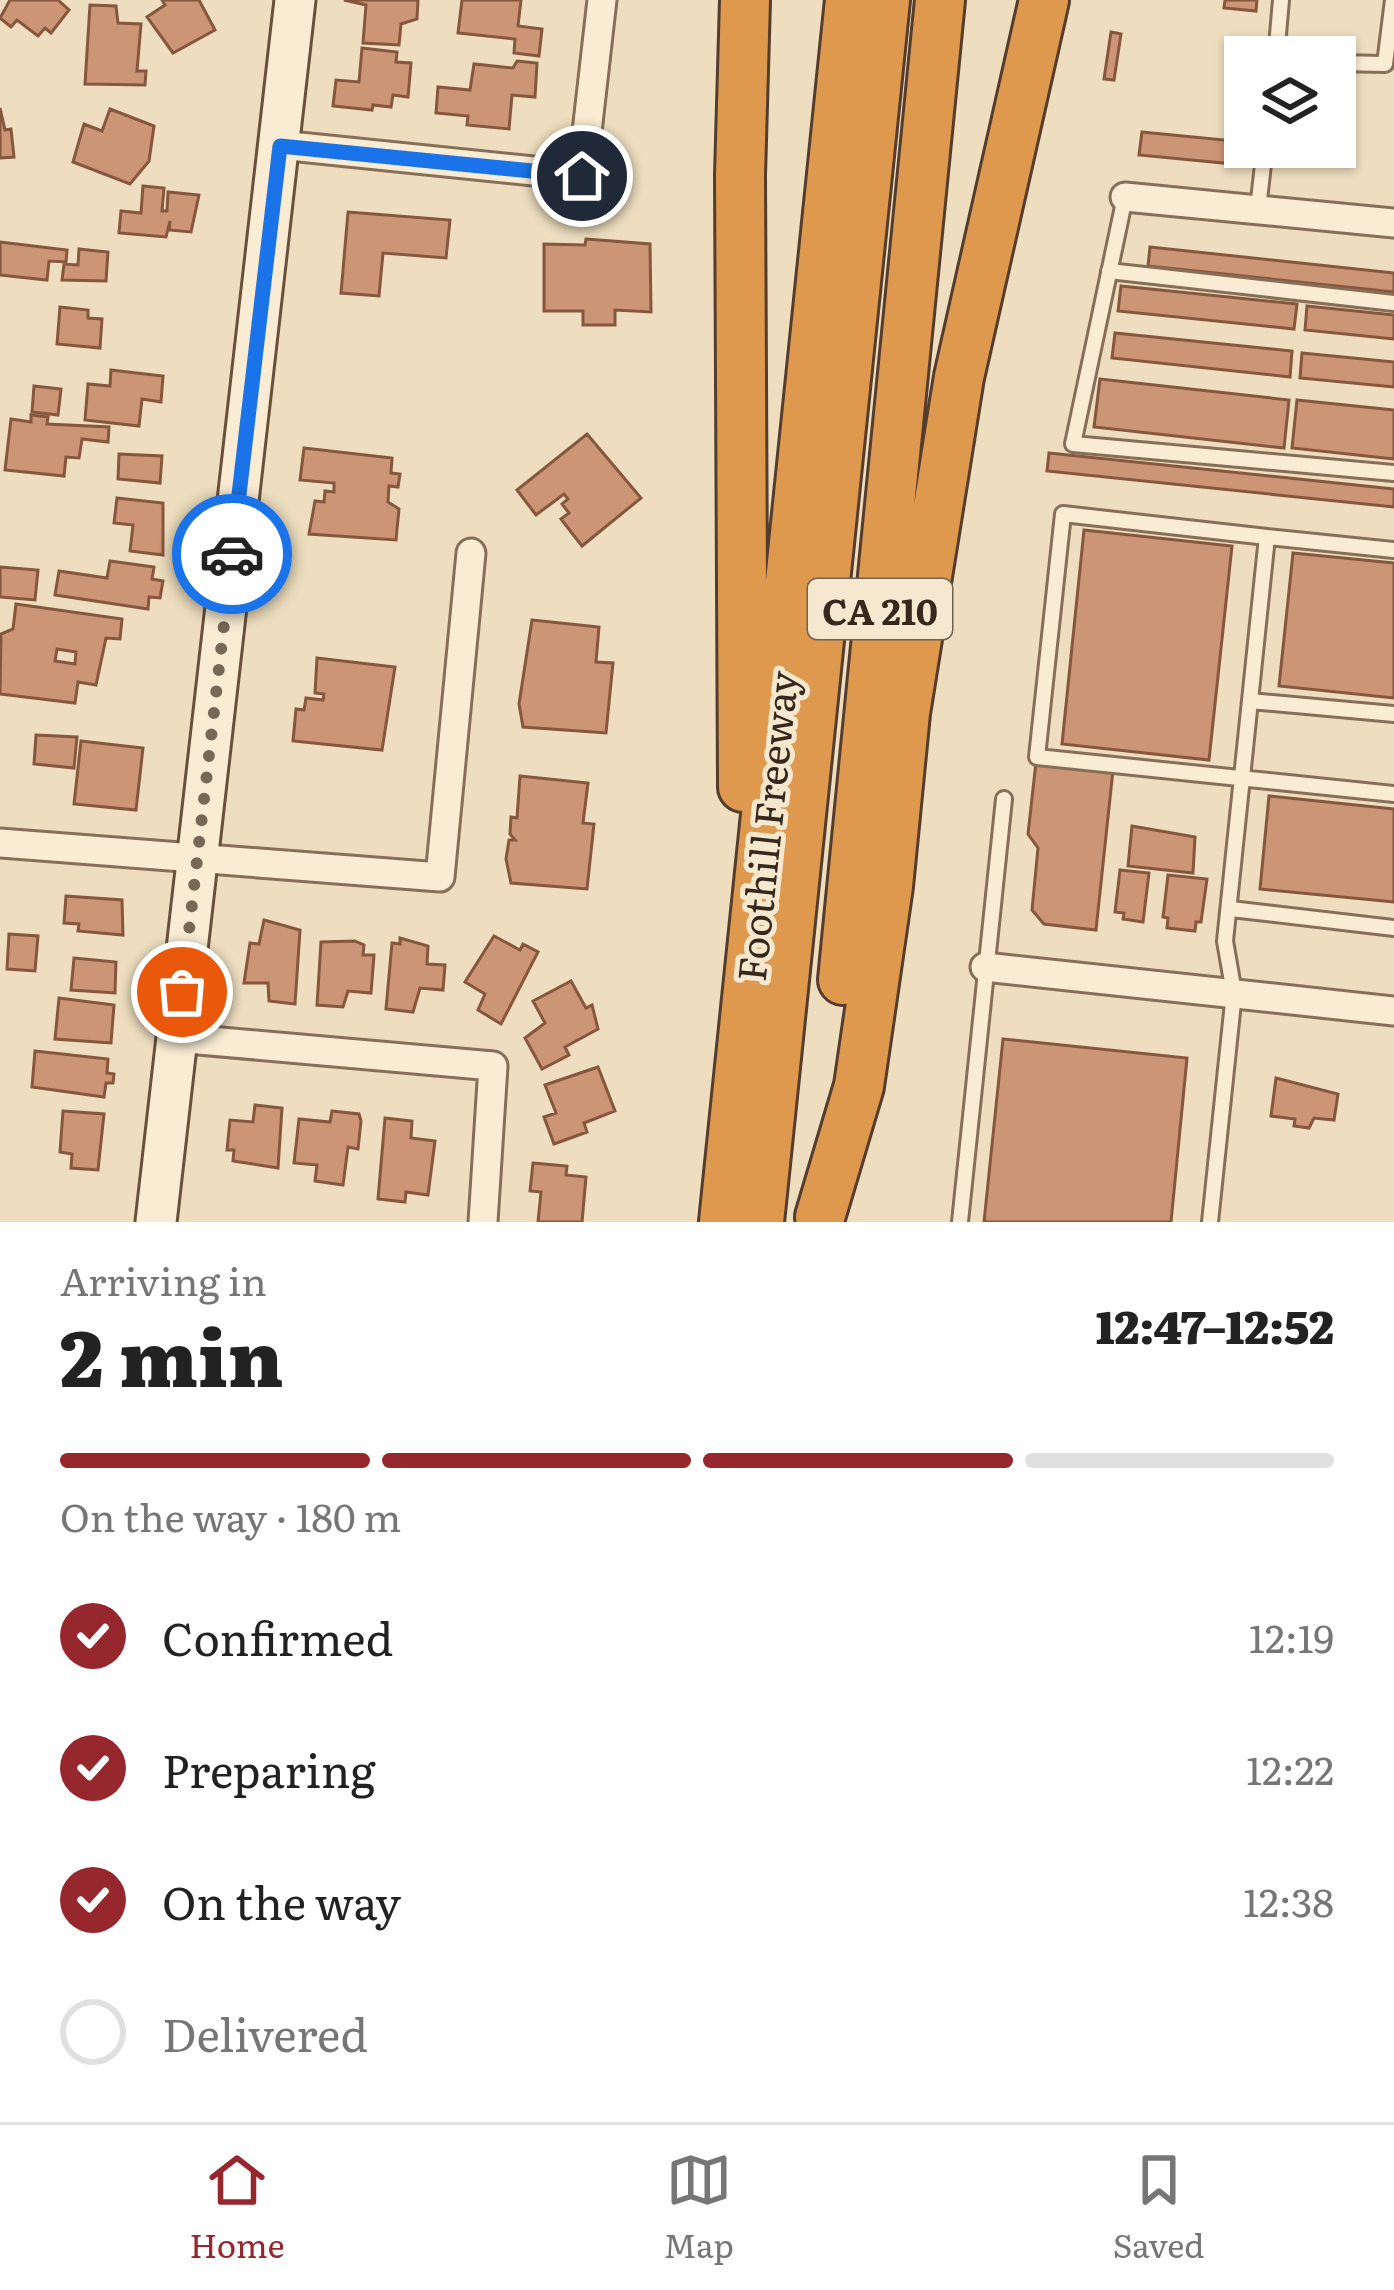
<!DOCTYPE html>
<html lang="en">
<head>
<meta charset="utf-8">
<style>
	body { margin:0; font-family:Literata,serif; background:#f2f2f2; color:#222; height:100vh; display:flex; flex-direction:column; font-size:45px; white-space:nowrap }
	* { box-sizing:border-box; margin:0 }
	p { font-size:39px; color:#767676 }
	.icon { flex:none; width:66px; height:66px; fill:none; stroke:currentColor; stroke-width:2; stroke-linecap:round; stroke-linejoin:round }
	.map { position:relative; height:1222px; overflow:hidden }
	.side { display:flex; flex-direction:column; background:#fff; flex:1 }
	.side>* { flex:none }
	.controls { position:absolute; left:1224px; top:36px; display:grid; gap:24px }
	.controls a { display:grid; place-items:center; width:132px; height:132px; border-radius:0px; background:#fff; box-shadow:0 3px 9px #0004; font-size:60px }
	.pin { position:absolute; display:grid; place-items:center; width:102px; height:102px; color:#fff; margin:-51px; border:6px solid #fff; border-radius:50%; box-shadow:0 3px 12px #0007 }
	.courier { position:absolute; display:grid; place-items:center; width:120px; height:120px; margin:-60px; border:9px solid #1a73e8; border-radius:50%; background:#fff; color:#222; box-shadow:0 3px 15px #0007 }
	.summary em { font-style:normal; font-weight:800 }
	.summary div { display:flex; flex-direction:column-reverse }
	.summary { display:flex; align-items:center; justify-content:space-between; height:204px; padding:0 60px }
	h1 { font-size:78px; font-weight:800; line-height:90px }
	.bar { display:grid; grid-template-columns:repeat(4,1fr); gap:18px 12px; align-content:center; height:144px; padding:0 60px }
	.bar i { height:15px; border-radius:9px; background:#e0e0e0 }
	.bar .current { background:#96272d }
	.bar p { grid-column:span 4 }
	ol { padding:0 60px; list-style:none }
	li { display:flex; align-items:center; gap:36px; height:132px }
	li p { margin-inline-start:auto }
	li .icon { padding:12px; border-radius:50%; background:#96272d; color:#fff; stroke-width:4 }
	li:last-child { color:#767676 }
	li i { width:66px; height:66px; border:6px solid #e0e0e0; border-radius:50% }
	.tab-bar { display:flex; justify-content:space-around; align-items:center; height:168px; border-top:3px solid #e0e0e0; background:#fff; font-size:33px; color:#767676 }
	.tab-bar a { display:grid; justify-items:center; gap:6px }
	.tab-bar .current { color:#96272d }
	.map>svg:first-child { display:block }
	.building { fill:#cc9575; stroke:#86573d; stroke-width:3; fill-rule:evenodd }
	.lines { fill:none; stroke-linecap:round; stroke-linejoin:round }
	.lane-casing { stroke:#876e58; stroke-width:20 }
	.street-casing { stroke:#876e58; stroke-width:33 }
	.secondary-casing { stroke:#68503b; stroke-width:45 }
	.highway-casing { stroke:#543d2c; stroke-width:54 }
	.lane { stroke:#f9ecd2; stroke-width:14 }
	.street { stroke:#f9ecd2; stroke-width:27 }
	.secondary { stroke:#f9ecd2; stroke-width:39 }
	.highway { stroke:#df994e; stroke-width:48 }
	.done { stroke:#766855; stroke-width:12; stroke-dasharray:0 21.6 }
	.route { stroke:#1a73e8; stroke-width:15 }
	.labels { text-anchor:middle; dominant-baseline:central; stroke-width:10; stroke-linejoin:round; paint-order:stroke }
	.shield { fill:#f5e8cf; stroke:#6f6252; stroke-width:3 }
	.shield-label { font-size:36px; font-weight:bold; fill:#36281c }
	.street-label { font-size:39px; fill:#36281c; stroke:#f5e8cf }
</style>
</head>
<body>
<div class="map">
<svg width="1394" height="1222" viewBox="0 0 1394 1222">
	<rect width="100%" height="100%" fill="#eedebf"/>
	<path class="building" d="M10 0H58L69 10 51 33 45 28 38 36 17 20 11 27 0 18Z
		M162 0H199L215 30 173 53 147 17 165 5Z
		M344 0H418L417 19 401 24 399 45 363 43 366 5Z
		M462 0H521L518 26 542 29 539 56 514 53 515 39 458 33Z
		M1225 0H1257L1256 11 1224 8Z
		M90 5 116 6 118 23 141 24 137 71H146L145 85 85 84Z
		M1111 32 1121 34 1114 80 1104 79Z
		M362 48 397 52 396 62 411 63 408 97 393 95 391 107 373 105 372 110 333 106 336 80 359 82Z
		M517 61 537 63 535 97 512 95 509 129 467 125 468 116 436 113 438 87 470 90 474 64 513 68Z
		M0 108 5 130 11 129 14 157 0 158Z
		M110 109 154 126 149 161 130 184 73 162 84 124 102 131Z
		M1142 132 1245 142 1244 165 1139 155Z
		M143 186 164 188 162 211H167L168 192 199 195 191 232 169 230 170 221 166 237 119 233 121 211 141 213Z
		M348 212 450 220 446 258 383 253 379 296 341 293Z
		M586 239 650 244 651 312 615 310V325H583V311H544V244L585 245Z
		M0 242 67 250 66 262 49 261 47 280 0 275Z
		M1150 247 1394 273V292L1148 266Z
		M79 249 108 252 106 281 62 280 64 264 78 265Z
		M1121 286 1297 304 1294 329 1118 311Z
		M1307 306 1394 315V339L1305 330Z
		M60 307 88 310V318L102 319 100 348 57 344Z
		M1115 333 1292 351 1290 377 1112 358Z
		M1302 353 1394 362V387L1300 378Z
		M111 370 163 376 161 402 142 399 139 426 85 420 88 384 110 386Z
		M1100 379 1289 400 1284 448 1094 427Z
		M34 386 61 389 58 415 32 412Z
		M1297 400 1394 410V459L1292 448Z
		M31 415 48 417 47 424 109 427 108 442 82 439 79 458 66 457 64 476 5 470 11 419 31 422Z
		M587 434 641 498 582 546 561 519 569 513 562 504 568 499 564 494 536 515 517 490Z
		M304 448 392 458 391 473 400 474 398 487 389 486 388 502 399 509 396 540 309 534 315 501 324 502 325 491 334 492V483L300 480Z
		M1049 453 1394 489V507L1047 471Z
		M119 454 162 456 160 483 118 479Z
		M117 498 163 503V555L130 551 133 525 114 523Z
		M1084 530 1232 546 1209 760 1062 744Z
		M1293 553 1394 563V698L1279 686Z
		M110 561 154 567 152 579 163 581 160 598 149 597 148 609 55 595 59 571 107 578Z
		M0 567 38 570 35 600 0 597Z
		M16 604 122 619 120 639 106 638 96 685 78 682 75 703 0 694 1 634 13 629ZM57 649 76 652 75 664 55 661Z
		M532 620 599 627 596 662 613 663 606 733 523 727 519 704Z
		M317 658 395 667 382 750 293 741 296 709 304 710 306 698 323 700 324 694 315 693Z
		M36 735 77 737 74 768 34 764Z
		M81 741 143 748 136 810 74 804Z
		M1036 762 1113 770 1096 930 1044 924 1032 910 1038 848 1028 834Z
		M520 776 588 783 583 823 594 824 587 889 511 883 506 859 509 840H515L510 834 511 817 517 818Z
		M1269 796 1394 809V902L1260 889Z
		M1132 826 1195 837 1193 873 1128 866Z
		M1120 870 1149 873 1143 922 1123 919 1124 913 1115 912Z
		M1168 875 1207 879 1201 922H1196L1195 931 1167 928 1168 918 1163 917Z
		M66 896 122 900 123 935 78 931 79 924 64 923Z
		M264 920 300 930 295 1004 269 1001 268 983H244L250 943 259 944Z
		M9 934 38 936 35 971 7 969Z
		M494 936 520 950 523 944 538 952 501 1024 478 1010 485 994 465 982Z
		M400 938 428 946 427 964 445 965 443 990 420 988 413 1012 386 1009 392 943 400 944Z
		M355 941 364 945 363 955H374L371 993 348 991 343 1007 317 1005 321 942Z
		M74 958 116 962 115 993 71 990Z
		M571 981 586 1008 592 1005 598 1029 565 1047 569 1055 542 1069 525 1038 545 1023 533 1001Z
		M59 998 114 1005 111 1043 55 1039Z
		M1003 1039 1187 1058 1171 1222H984Z
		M35 1051 108 1059 107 1073 114 1074 113 1083H106L104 1097 32 1087Z
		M598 1067 615 1111 584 1123 587 1132 554 1144 544 1117 556 1113 545 1085Z
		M1276 1078 1338 1094 1334 1120 1314 1118 1309 1128 1294 1126 1295 1119 1271 1116Z
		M255 1105 282 1108 278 1168 233 1161 234 1150H227L230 1120 253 1122Z
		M63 1111 104 1114 98 1170 71 1168 72 1154 60 1152Z
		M332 1111 359 1114 361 1121 358 1149 348 1147 343 1185 315 1181 317 1165 294 1163 299 1119 330 1122Z
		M385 1118 412 1121 411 1138 435 1141 428 1195 406 1192 405 1202 378 1199Z
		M533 1163 567 1166 566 1175 586 1177 582 1222H538L541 1192 530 1191Z"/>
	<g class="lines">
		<defs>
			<path id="lane" d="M1276 57 1281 0
				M1335 63 1385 64 1393 0
				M1125 197 1073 444 1394 473
				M1258 209 1265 147
				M1109 271 1394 303
				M1267 537 1394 550
				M1250 701 1394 714
				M1231 909 1394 928
				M960 1222 1004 799
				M1210 1222 1234 993 1225 941 1267 537 1063 514 1037 757 1394 794"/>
			<path id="street" d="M280 145 582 176 602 0
				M1125 197 1394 223
				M0 843 440 877 471 553
				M985 967 1394 1011
				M176 1038 493 1066 483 1222"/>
			<path id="secondary" d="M156 1222 295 0"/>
			<path id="highway" d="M743 787 740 175 745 0
				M843 980 940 0
				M820 1217 859 1086 888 886 905 713 959 377 1044 0
				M724 1222 850 0
				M759 1222 885 0"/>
		</defs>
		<use href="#lane" class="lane-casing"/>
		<use href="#street" class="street-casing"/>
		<use href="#secondary" class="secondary-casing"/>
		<use href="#highway" class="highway-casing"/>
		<use href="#lane" class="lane"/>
		<use href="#street" class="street"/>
		<use href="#secondary" class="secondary"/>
		<use href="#highway" class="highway"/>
	</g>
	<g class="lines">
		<path class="done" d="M182 992 232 554"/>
		<path class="route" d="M232 554 280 146 582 176"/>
	</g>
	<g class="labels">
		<rect class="shield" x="808" y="579" width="144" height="60" rx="9"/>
		<g class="shield-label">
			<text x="880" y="609">CA 210</text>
		</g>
		<g class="street-label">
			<text transform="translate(765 826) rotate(-84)">Foothill Freeway</text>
		</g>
	</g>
</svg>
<div class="controls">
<a><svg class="icon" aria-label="layers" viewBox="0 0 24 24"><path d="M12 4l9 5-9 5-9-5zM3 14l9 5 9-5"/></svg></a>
</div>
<div class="pin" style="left:182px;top:992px;background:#ea580c"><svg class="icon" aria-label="bag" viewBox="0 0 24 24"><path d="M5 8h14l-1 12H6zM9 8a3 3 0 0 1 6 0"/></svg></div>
<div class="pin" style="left:582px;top:176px;background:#1f2937"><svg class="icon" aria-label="home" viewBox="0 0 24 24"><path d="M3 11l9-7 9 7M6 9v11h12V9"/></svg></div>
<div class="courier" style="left:232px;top:554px"><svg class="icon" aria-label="car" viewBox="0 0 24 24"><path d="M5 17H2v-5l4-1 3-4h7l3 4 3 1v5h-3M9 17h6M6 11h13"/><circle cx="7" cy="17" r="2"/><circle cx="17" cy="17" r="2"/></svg></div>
</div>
<section class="side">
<div class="summary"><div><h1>2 min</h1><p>Arriving in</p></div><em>12:47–12:52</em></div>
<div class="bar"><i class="current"></i><i class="current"></i><i class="current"></i><i></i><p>On the way · 180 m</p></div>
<ol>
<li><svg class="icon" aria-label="check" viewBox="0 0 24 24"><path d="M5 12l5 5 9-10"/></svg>Confirmed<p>12:19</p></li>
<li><svg class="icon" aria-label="check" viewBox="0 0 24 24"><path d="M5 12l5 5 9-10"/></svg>Preparing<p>12:22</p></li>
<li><svg class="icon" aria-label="check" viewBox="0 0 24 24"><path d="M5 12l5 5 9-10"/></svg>On the way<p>12:38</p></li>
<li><i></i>Delivered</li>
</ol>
</section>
<nav class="tab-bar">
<a class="current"><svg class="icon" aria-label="home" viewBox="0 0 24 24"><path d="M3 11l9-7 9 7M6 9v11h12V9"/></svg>Home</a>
<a><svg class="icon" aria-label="map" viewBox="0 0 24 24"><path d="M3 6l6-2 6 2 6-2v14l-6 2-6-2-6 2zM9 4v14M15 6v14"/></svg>Map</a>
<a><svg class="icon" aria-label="saved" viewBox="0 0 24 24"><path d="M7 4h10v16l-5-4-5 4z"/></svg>Saved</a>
</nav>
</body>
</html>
